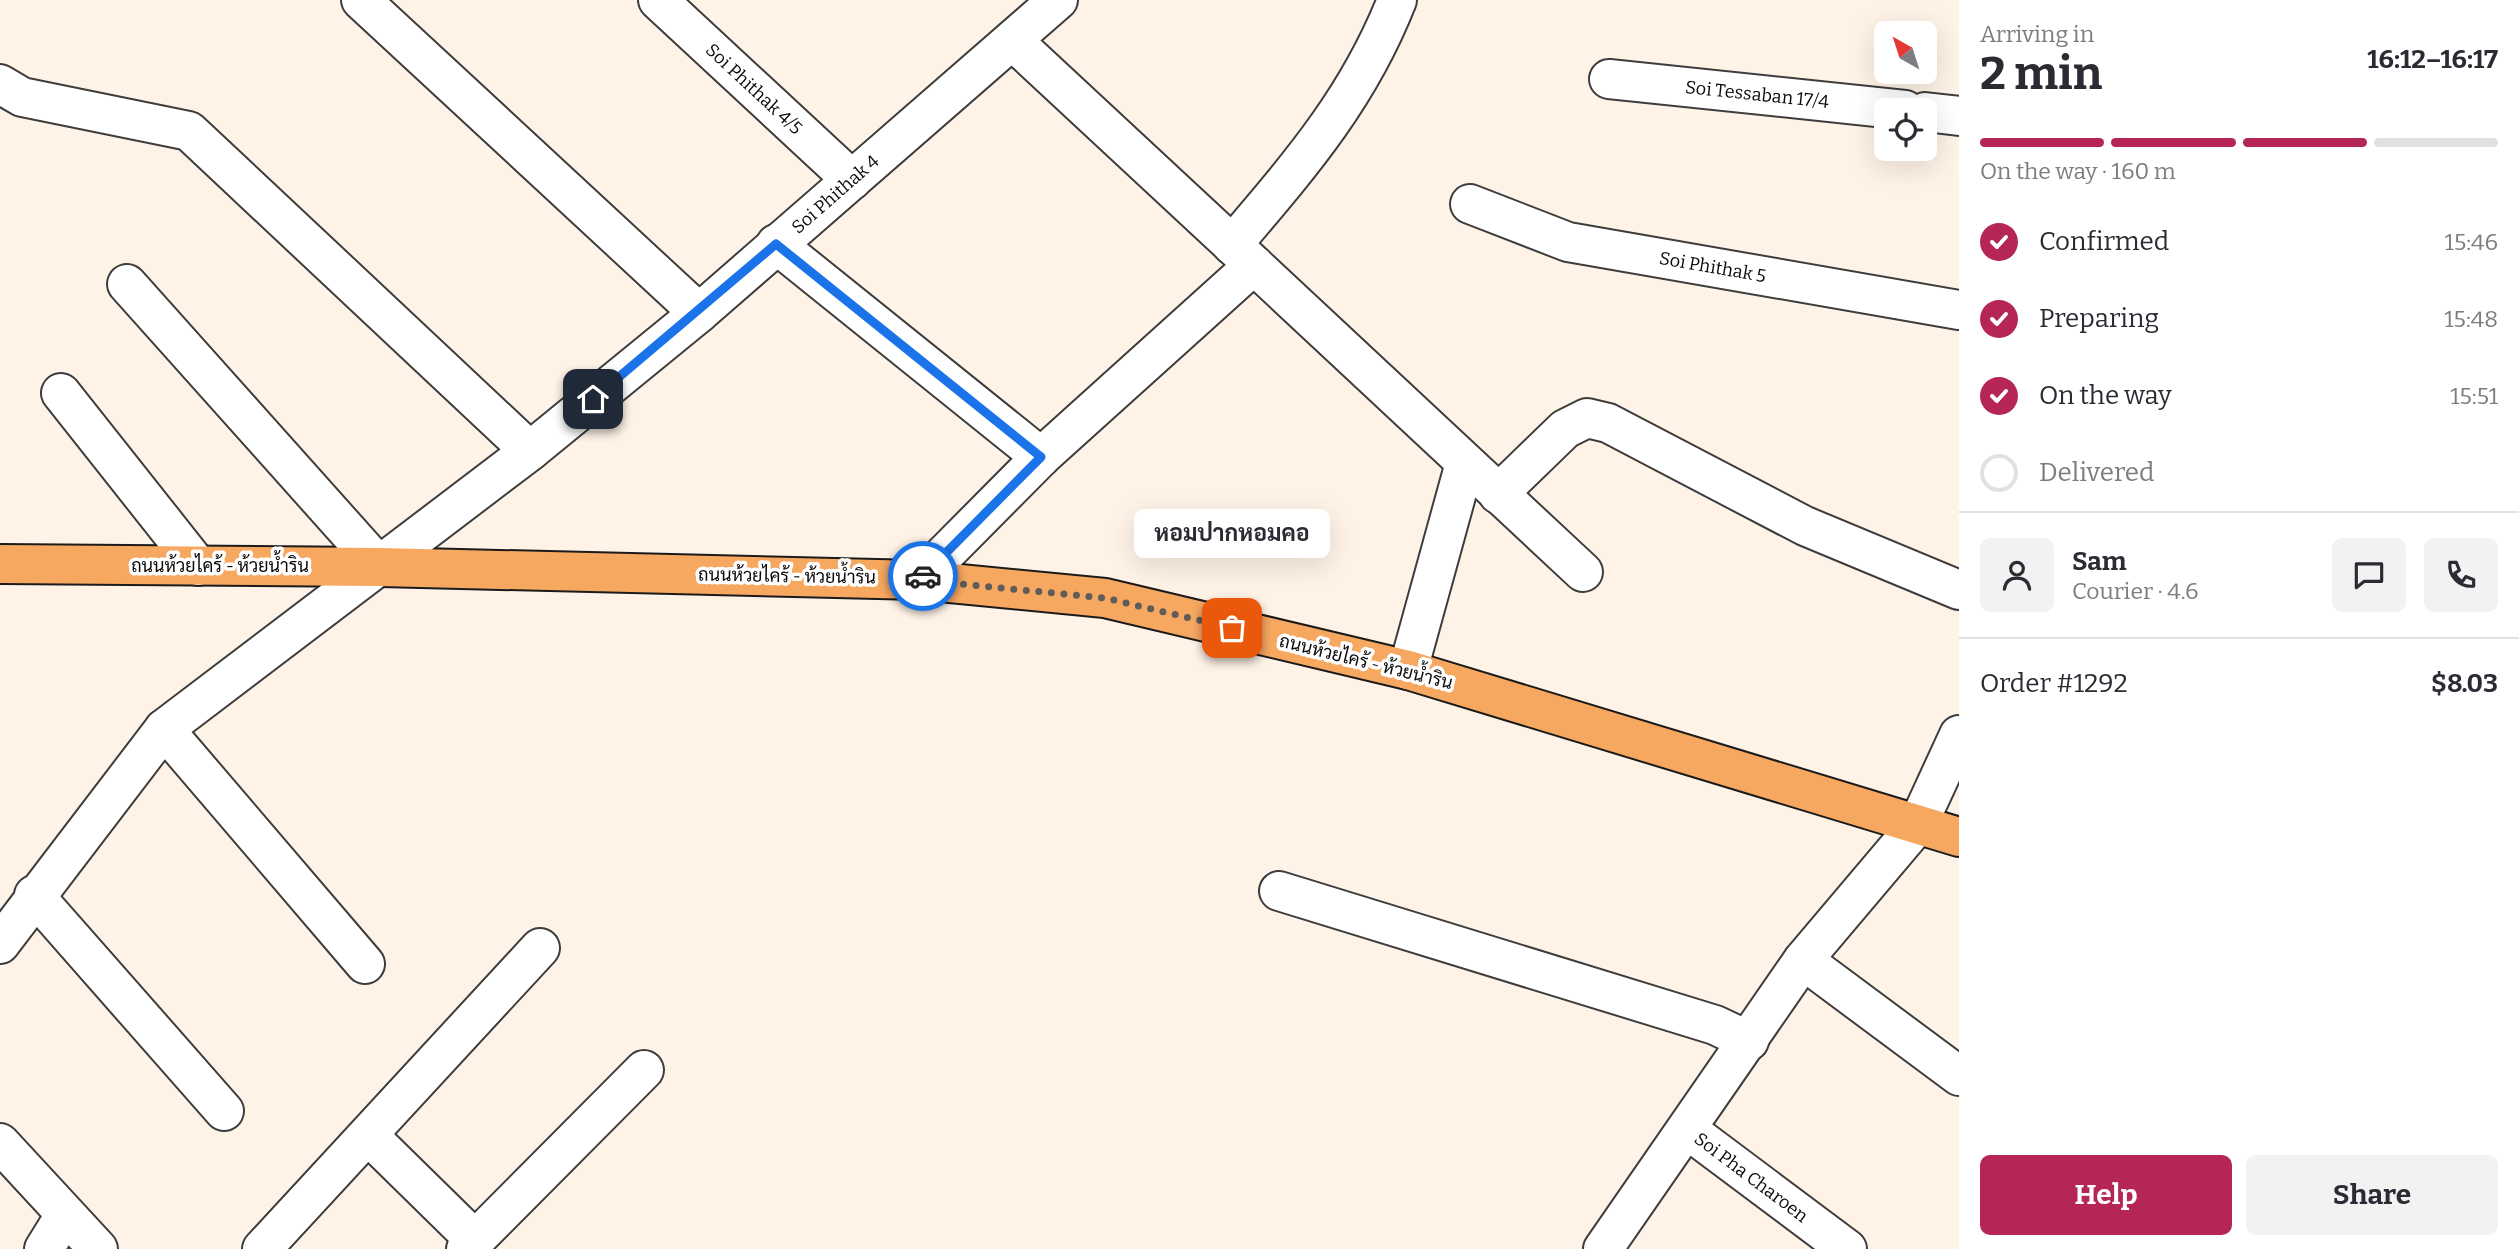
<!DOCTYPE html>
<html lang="en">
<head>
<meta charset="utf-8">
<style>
	body { margin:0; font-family:Bitter,Sarabun,serif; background:#f2f2f3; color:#2b2b33; height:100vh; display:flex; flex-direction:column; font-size:26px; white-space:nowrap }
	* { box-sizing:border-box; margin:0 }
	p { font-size:23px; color:#7c7c81 }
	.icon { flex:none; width:38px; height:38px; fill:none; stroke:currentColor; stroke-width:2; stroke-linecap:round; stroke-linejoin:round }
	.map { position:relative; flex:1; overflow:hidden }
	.details { display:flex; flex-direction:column; background:#fff; width:560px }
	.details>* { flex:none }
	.needle { width:46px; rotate:321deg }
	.buttons { position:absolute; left:1874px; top:21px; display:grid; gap:14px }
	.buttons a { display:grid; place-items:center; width:63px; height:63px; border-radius:10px; background:#fff; box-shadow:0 7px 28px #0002; font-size:35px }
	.pin { position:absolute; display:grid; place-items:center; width:60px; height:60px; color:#fff; margin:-30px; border-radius:14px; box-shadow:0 4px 10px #0006 }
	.courier { position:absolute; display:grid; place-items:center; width:70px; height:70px; margin:-35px; border:5px solid #1a73e8; border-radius:50%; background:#fff; color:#222; box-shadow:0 2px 9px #0007 }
	.bubble { position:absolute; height:49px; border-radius:10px; background:#fff; box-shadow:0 7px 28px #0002; font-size:23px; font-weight:700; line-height:49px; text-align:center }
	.headline em { font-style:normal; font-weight:700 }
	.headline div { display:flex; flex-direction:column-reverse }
	.headline { display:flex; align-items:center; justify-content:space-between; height:119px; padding:0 21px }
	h1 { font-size:46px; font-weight:700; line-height:52px }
	.bar { display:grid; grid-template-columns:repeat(4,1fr); gap:10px 7px; align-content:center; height:84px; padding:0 21px }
	.bar i { height:9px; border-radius:5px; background:#e1e1e2 }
	.bar .selected { background:#b52655 }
	.bar p { grid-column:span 4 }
	.line { display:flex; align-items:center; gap:18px; padding:0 21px; border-top:2px solid #e1e1e2 }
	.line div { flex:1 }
	.round { display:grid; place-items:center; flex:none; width:74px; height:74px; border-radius:10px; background:#f2f2f3 }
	ol { padding:0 21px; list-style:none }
	li { display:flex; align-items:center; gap:21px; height:77px }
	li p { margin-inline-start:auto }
	li .icon { padding:7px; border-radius:50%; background:#b52655; color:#fff; stroke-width:4 }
	li:last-child { color:#7c7c81 }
	li i { width:38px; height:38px; border:4px solid #e1e1e2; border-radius:50% }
	.button { display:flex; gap:14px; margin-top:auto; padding:14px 21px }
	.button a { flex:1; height:80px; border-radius:10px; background:#b52655; color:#fff; font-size:28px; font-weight:700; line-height:80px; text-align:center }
	.button a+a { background:#f2f2f3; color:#2b2b33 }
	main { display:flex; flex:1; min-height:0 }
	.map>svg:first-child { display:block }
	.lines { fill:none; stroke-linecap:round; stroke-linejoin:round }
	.minor-casing { stroke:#3d3d3d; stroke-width:42 }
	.major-casing { stroke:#1b1b1b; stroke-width:42 }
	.minor { stroke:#fff; stroke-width:38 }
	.major { stroke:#f6a760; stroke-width:38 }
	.done { stroke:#605c57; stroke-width:7; stroke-dasharray:0 12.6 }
	.route { stroke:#1a73e8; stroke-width:9 }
	.labels { text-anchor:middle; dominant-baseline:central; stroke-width:7; stroke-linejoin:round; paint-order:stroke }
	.street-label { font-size:18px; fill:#0a0a0a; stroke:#fff }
</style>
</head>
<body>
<main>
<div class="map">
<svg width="1959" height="1249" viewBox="0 0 1959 1249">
	<rect width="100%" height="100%" fill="#fff3e7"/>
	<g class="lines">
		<defs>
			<g id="minor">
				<path d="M361 0 699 313"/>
				<path id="s1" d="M658 0 852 180"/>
				<path id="s2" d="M1609 79 1905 110"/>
				<path d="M0 84 22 97 189 131 530 451"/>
				<path d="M1925 112 1959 116"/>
				<path id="s3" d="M1470 204 1568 242 1959 310"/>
				<path d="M776 244 1041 457"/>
				<path d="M1232 245C1300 165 1358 99 1397 0"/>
				<path d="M1254 265 1583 572"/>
				<path d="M127 284 380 567"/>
				<path d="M61 393 198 566"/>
				<path d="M1498 494 1565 429 1587 418 1608 423 1805 526 1959 590"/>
				<path d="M919 580 1041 457 1254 265 1013 41"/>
				<path d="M1408 670 1465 463"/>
				<path d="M164 729 365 964"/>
				<path d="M1279 891 1715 1025 1749 1041"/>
				<path d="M34 895 224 1111"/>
				<path id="s4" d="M0 944 164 729 530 451 699 313 1058 0"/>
				<path d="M1803 960 1959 1076"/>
				<path id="s5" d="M1688 1130 1847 1249"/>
				<path d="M369 1136 475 1240"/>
				<path d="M0 1143 98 1249"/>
				<path d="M44 1249 65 1215"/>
				<path d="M262 1249 540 948"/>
				<path d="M466 1249 644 1070"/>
				<path d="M1603 1249 1803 960 1918 824 1959 735"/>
			</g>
			<path id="major" d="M0 564 380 567 919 580 1105 598 1408 670 1959 837"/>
		</defs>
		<use href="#minor" class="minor-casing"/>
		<use href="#major" class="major-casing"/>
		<use href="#minor" class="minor"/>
		<use href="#major" class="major"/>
	</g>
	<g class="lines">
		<path class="done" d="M923 576 919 580 1105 598 1232 628"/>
		<path class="route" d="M593 399 776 244 1041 457 923 576"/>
	</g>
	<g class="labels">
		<g class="street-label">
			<text stroke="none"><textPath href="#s1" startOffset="131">Soi Phithak 4/5</textPath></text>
			<text stroke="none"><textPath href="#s2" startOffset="149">Soi Tessaban 17/4</textPath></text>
			<text stroke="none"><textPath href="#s4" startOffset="1129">Soi Phithak 4</textPath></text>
			<text stroke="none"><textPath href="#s3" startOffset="252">Soi Phithak 5</textPath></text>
			<text x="220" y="566">ถนนห้วยไคร้ - ห้วยน้ำริน</text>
			<text transform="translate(787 576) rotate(1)">ถนนห้วยไคร้ - ห้วยน้ำริน</text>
			<text transform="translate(1366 662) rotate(14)">ถนนห้วยไคร้ - ห้วยน้ำริน</text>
			<text stroke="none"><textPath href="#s5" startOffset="79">Soi Pha Charoen</textPath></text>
		</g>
	</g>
</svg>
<div class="buttons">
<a><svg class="needle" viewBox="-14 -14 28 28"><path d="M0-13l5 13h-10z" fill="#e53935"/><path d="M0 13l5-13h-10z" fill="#7c7c81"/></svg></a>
<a><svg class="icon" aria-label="locate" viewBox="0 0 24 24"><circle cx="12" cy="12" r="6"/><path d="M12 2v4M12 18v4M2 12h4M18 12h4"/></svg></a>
</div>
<div class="pin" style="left:1232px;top:628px;background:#ea580c"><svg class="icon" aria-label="bag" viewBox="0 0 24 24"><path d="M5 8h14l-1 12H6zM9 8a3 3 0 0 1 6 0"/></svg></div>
<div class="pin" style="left:593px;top:399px;background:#1f2937"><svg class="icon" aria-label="home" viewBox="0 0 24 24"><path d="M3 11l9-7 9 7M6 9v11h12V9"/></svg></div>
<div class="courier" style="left:923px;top:576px"><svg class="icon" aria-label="car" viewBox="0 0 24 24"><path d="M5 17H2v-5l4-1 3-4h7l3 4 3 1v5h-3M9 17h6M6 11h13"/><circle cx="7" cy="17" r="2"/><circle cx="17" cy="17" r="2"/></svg></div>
<div class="bubble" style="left:1134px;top:509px;width:196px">หอมปากหอมคอ</div>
</div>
<section class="details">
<div class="headline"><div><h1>2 min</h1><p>Arriving in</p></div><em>16:12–16:17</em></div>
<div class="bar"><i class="selected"></i><i class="selected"></i><i class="selected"></i><i></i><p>On the way · 160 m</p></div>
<ol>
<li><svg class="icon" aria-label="check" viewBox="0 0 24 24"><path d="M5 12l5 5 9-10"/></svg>Confirmed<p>15:46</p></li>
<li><svg class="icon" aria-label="check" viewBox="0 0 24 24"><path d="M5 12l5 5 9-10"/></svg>Preparing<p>15:48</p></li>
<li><svg class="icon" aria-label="check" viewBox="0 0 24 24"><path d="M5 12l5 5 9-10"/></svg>On the way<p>15:51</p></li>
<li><i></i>Delivered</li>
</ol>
<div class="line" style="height:126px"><a class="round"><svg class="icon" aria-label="person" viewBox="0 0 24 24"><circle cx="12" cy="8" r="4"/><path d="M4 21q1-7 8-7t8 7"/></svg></a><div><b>Sam</b><p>Courier · 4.6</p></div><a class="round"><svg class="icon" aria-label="chat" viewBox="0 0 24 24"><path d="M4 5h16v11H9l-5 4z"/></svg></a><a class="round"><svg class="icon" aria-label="phone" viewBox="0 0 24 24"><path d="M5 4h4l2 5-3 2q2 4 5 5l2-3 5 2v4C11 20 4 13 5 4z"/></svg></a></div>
<div class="line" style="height:91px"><div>Order #1292</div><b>$8.03</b></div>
<div class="button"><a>Help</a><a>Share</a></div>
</section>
</main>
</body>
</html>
